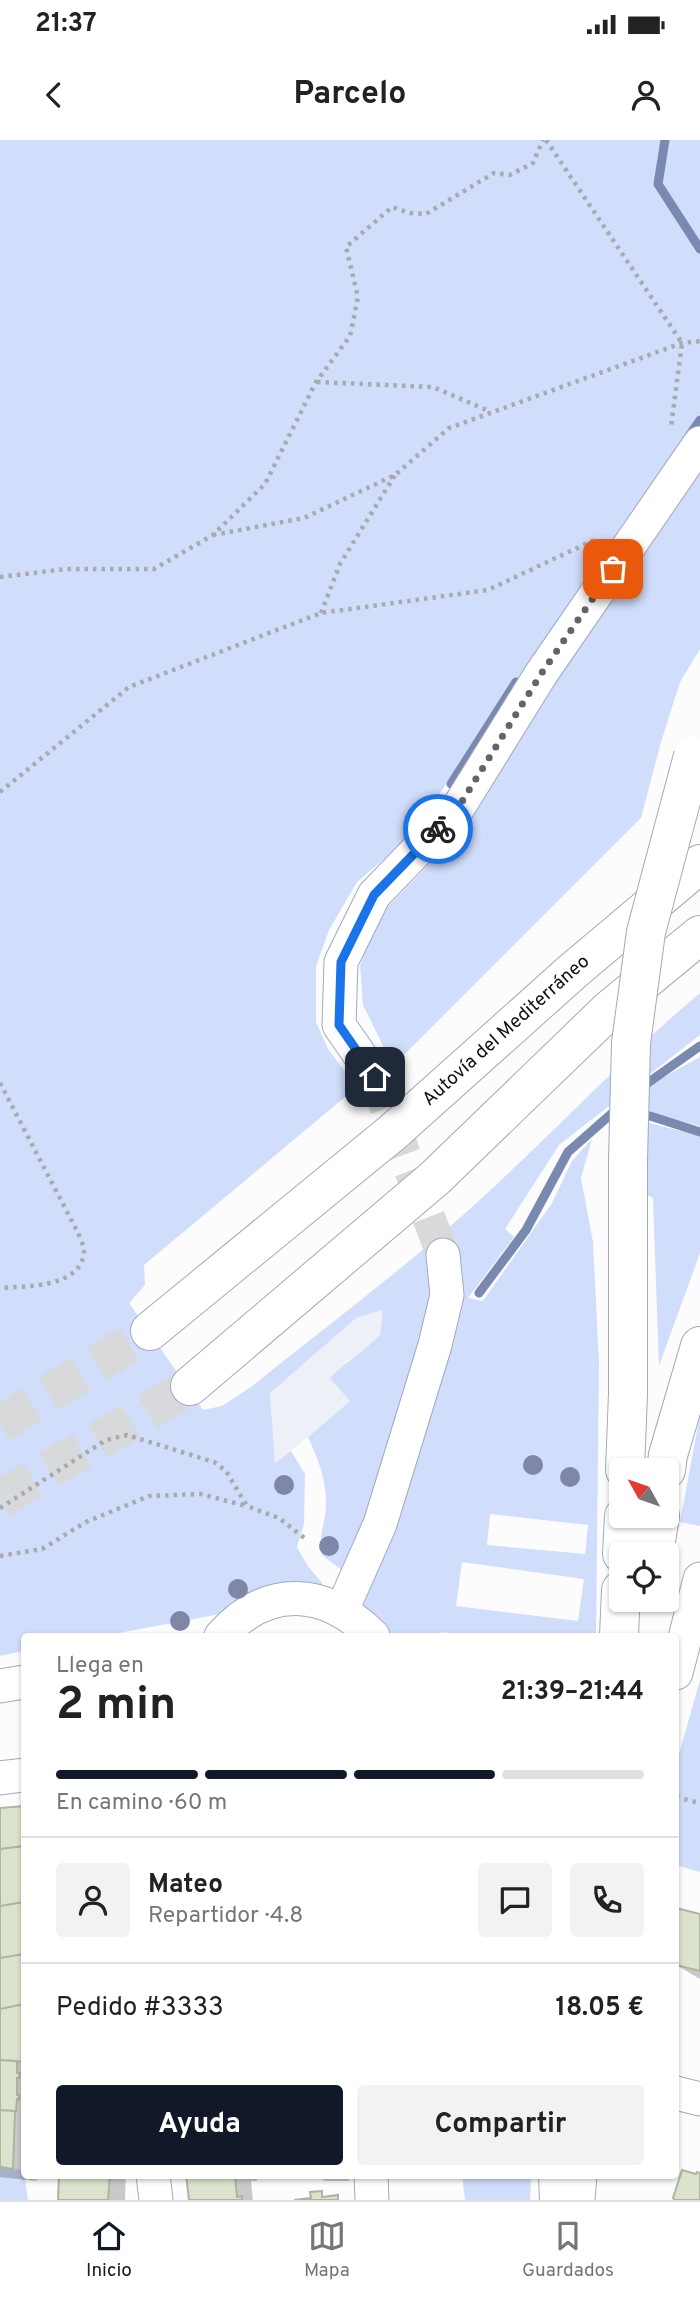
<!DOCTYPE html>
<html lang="es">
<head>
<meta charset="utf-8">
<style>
	body { margin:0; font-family:Overpass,sans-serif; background:#f2f2f2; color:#222; height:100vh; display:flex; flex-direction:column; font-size:26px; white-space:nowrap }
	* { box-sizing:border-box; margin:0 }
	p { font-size:23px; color:#767676 }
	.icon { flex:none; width:38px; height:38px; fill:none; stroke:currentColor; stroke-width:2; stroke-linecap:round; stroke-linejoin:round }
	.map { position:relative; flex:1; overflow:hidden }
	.drawer { position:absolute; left:21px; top:1493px; width:658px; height:546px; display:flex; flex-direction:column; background:#fff; border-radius:7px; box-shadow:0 2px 5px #0004 }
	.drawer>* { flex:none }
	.needle { width:46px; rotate:310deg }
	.tools { position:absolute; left:609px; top:1318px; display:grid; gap:14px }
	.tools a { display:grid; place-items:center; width:70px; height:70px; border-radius:7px; background:#fff; box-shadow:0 2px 5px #0004; font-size:35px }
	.pin { position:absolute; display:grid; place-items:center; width:60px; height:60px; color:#fff; margin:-30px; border-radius:14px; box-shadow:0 4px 10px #0006 }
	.courier { position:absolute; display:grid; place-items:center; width:70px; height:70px; margin:-35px; border:5px solid #1a73e8; border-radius:50%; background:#fff; color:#222; box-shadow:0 2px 9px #0007 }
	.head em { font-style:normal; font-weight:700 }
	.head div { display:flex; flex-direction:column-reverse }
	.head { display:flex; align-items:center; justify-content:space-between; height:119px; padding:0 35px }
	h1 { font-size:46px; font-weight:700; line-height:52px }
	.bar { display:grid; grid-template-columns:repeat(4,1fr); gap:10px 7px; align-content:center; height:84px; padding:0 35px }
	.bar i { height:9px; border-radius:5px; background:#e0e0e0 }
	.bar .active { background:#111827 }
	.bar p { grid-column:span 4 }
	.line { display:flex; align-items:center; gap:18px; padding:0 35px; border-top:2px solid #e0e0e0 }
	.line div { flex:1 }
	.round { display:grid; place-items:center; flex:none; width:74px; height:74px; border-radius:7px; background:#f2f2f2 }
	.cta { display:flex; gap:14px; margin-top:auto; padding:14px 35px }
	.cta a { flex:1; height:80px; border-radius:7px; background:#111827; color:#fff; font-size:28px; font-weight:700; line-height:80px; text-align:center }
	.cta a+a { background:#f2f2f2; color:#222 }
	.status { display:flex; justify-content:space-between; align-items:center; height:49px; padding:0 35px; background:#fff; direction:ltr }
	.status svg { height:19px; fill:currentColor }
	header { display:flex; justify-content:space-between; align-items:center; height:91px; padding:0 35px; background:#fff; font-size:32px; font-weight:700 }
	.dock { display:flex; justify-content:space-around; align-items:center; height:98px; border-top:2px solid #e0e0e0; background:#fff; font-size:19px; color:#767676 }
	.dock a { display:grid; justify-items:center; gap:4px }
	.dock .active { color:#111827 }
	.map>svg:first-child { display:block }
	.built { fill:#edf0f6 }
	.green { fill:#d0ddfb; fill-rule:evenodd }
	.shadow { fill:#0003 }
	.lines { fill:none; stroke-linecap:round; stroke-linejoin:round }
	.stream { stroke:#7a89af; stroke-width:9 }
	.building { fill:#dbe3cd; stroke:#adb49f; stroke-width:2 }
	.minor-tunnel { stroke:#d8d9da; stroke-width:33; stroke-dasharray:33 17; stroke-linecap:butt }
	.highway-tunnel { stroke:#d8d9da; stroke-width:38; stroke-dasharray:38 19; stroke-linecap:butt }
	.minor-casing { stroke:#a1a9bd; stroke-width:35 }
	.highway-casing { stroke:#a1a9bd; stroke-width:40 }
	.path { stroke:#a9aaac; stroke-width:4.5; stroke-dasharray:3.5 5; stroke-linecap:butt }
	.minor { stroke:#fff; stroke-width:33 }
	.highway { stroke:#fff; stroke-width:38 }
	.highway-bridge-casing { stroke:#a1a9bd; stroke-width:40; stroke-linecap:butt }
	.highway-bridge { stroke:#fff; stroke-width:38 }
	.tree { fill:#7f87a8 }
	.done { stroke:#626468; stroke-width:7; stroke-dasharray:0 12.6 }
	.route { stroke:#1a73e8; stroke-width:9 }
	.labels { text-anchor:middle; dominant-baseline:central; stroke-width:6; stroke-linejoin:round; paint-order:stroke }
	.street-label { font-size:19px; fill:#0f1219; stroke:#fcfcfc }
</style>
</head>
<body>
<div class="status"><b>21:37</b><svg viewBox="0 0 49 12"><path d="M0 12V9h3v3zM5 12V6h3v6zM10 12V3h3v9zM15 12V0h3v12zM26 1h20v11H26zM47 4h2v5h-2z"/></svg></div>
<header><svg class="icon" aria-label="back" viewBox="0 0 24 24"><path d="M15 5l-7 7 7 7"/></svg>Parcelo<svg class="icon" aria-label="person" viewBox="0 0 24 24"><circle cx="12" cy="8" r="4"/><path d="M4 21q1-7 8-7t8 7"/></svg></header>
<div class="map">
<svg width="700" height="2060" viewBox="0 0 700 2060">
	<rect width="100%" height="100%" fill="#fcfcfc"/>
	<path class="built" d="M384 1170 381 1195 357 1216 347 1220 350 1261 275 1324 270 1253 356 1178Z"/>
	<path class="green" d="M0 0H700V274L444 647 405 701 357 742 329 790 316 826V882L328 909 357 947 144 1125 145 1145 129 1163 203 1270 222 1266 251 1247C328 1185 409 1125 482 1058 556 990 624 917 700 853V895L559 1005 505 1089 514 1097 468 1158 483 1161 552 1063 572 1021 592 999 581 1038 593 1102 599 1222 596 1496H469L441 1492 440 1496H386L358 1469 439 1154 347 1434 322 1415C318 1392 325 1387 326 1366 327 1341 318 1319 308 1297L350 1261 330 1238C346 1222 364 1211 380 1195L383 1170 356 1178 270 1253 275 1323 291 1311 305 1334 304 1384 297 1407 307 1425 322 1443 320 1450 220 1474 103 1496H24V1511L0 1516ZM490 1374 588 1385 585 1414 487 1405ZM462 1422 584 1439 578 1481 456 1466Z
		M700 329V509L680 542 661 602 641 678 393 926 363 865 360 826 376 779 445 708 489 642 554 536 619 450Z
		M700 917V986L643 971 644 948Z
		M642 981 700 996V1113L659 1226 653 1058 640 1052Z
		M700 1275V1386L680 1382Z
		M700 1540V1732L676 1725V1625Z
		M0 2027 24 2030 28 2060H0Z
		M462 2035H531L530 2060H465Z"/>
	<path class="shadow" d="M24 1667V2035H37V2041L0 2037V1670Z
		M676 1770 700 1776V1839L676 1825Z
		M64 2035H126L125 2060H60Z
		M188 2035H257V2041H251L253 2060H191Z
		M315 2035H349V2041H325Z"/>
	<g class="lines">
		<path class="stream" d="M665 0 658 44 700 109
			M689 296 700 280
			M451 644 516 542
			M642 947 700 906
			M637 976H650L700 992
			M479 1153 526 1090 568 1012 618 968"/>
	</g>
	<path class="building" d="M24 1666V1706L0 1709V1668Z
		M24 1706V1762L0 1766V1709Z
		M24 1762V1814L0 1818V1766Z
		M676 1768 700 1774V1831L676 1825Z
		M24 1814V1864L0 1869V1818Z
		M24 1864V1922L0 1920V1869Z
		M0 1920 17 1921V1933H20L19 1938H17V1955H19V1960L17 1959 16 1971 0 1970Z
		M0 1970 15 1971 13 2029 0 2027Z
		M682 2030 696 2034 697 2032 700 2033V2060H675L673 2058Z
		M59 2035H110L108 2060H58Z
		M186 2035H235L237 2057 242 2056V2060H189Z
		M322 2051V2057L338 2055V2060H294L311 2058 310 2052Z"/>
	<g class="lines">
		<path class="minor-tunnel" d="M375 937 443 1115"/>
		<path class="highway-tunnel" d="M0 1284 150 1191
			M0 1359 190 1246"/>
		<defs>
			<path id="minor" d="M375 937 339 885 341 822 374 755 458 668 541 534 700 303
				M342 1470 380 1384 435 1205 447 1155 443 1115
				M221 1496C268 1444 325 1448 373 1496
				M676 1533 700 1439
				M0 1546 24 1542
				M0 1638 24 1635
				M676 1953 700 1959
				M153 2035 156 2060
				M371 2035 372 2060
				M578 2060 580 2035"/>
			<g id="highway">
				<path id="s1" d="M150 1191 393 992 573 831 700 724"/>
				<path d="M190 1246 435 1038 609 870 700 795"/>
				<path d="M625 1330 628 1253V1020"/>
				<path d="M666 1330 668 1315 700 1206"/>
				<path d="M622 1414 624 1376"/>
				<path d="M654 1414 660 1376"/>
				<path d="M619 1496 621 1450"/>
				<path d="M558 2035 559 2060"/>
			</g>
		</defs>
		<use href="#minor" class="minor-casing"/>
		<use href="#highway" class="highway-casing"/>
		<path class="path" d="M546 0 682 203 671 287
			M317 242 433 247 489 271
			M213 395 304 378 395 335 449 288 682 203 700 201
			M0 437 66 429H154L213 395 265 344 316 242 350 196 358 157 346 107 392 67 410 73 426 74 494 33 510 35 533 23 543 0
			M321 473 340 424 395 335
			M0 652 129 547 321 473 488 450 594 400
			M0 943 77 1091C80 1097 84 1106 84 1112 81 1148 26 1146 0 1148
			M0 1368 106 1300 127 1295 214 1322 226 1331 247 1366 279 1378 307 1400
			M0 1416 42 1409 86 1382 149 1356 201 1354 246 1366
			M676 1657 700 1663"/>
		<use href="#minor" class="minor"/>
		<use href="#highway" class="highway"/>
		<defs>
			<path id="highway-bridge" d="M628 1020 631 903 646 792 693 616"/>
		</defs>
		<use href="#highway-bridge" class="highway-bridge-casing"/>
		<use href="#highway-bridge" class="highway-bridge"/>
	</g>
	<g class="tree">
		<circle cx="533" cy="1325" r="10"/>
		<circle cx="570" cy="1337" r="10"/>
		<circle cx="284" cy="1345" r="10"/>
		<circle cx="329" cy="1406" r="10"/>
		<circle cx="238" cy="1449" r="10"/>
		<circle cx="180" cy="1481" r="10"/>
	</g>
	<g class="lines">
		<path class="done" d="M438 689 458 668 541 534 613 429"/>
		<path class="route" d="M375 937 339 885 341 822 374 755 438 689"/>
	</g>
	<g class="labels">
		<g class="street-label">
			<text stroke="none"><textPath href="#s1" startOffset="466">Autovía del Mediterráneo</textPath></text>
		</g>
	</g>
</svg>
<div class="tools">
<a><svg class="needle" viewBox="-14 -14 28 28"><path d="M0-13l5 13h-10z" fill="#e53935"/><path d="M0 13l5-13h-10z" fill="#767676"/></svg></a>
<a><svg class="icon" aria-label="locate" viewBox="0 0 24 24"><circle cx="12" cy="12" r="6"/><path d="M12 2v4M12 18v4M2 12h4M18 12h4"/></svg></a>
</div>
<div class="pin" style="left:613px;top:429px;background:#ea580c"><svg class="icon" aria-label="bag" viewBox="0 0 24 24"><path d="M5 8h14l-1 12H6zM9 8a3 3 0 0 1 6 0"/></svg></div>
<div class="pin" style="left:375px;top:937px;background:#1f2937"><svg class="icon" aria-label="home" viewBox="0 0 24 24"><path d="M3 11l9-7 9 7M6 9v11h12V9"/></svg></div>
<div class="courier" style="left:438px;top:689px"><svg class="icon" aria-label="bike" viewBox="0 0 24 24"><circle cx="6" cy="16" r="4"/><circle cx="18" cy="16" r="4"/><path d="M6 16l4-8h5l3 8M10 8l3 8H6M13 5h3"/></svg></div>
<section class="drawer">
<div class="head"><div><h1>2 min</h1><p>Llega en</p></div><em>21:39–21:44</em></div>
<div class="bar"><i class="active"></i><i class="active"></i><i class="active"></i><i></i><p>En camino · 60 m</p></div>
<div class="line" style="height:126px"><a class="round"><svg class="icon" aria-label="person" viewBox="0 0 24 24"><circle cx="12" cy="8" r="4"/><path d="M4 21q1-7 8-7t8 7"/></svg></a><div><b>Mateo</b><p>Repartidor · 4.8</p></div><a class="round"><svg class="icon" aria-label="chat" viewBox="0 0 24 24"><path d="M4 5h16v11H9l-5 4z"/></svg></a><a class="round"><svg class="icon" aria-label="phone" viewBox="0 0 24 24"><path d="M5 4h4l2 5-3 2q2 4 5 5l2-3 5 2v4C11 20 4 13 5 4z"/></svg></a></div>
<div class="line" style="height:91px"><div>Pedido #3333</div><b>18.05 €</b></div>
<div class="cta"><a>Ayuda</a><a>Compartir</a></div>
</section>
</div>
<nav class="dock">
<a class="active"><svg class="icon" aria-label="home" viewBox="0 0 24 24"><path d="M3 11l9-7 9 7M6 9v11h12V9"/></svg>Inicio</a>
<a><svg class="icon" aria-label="map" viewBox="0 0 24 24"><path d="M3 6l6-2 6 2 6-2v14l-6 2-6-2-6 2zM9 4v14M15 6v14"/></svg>Mapa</a>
<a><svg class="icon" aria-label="saved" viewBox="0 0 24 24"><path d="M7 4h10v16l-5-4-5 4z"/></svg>Guardados</a>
</nav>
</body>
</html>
